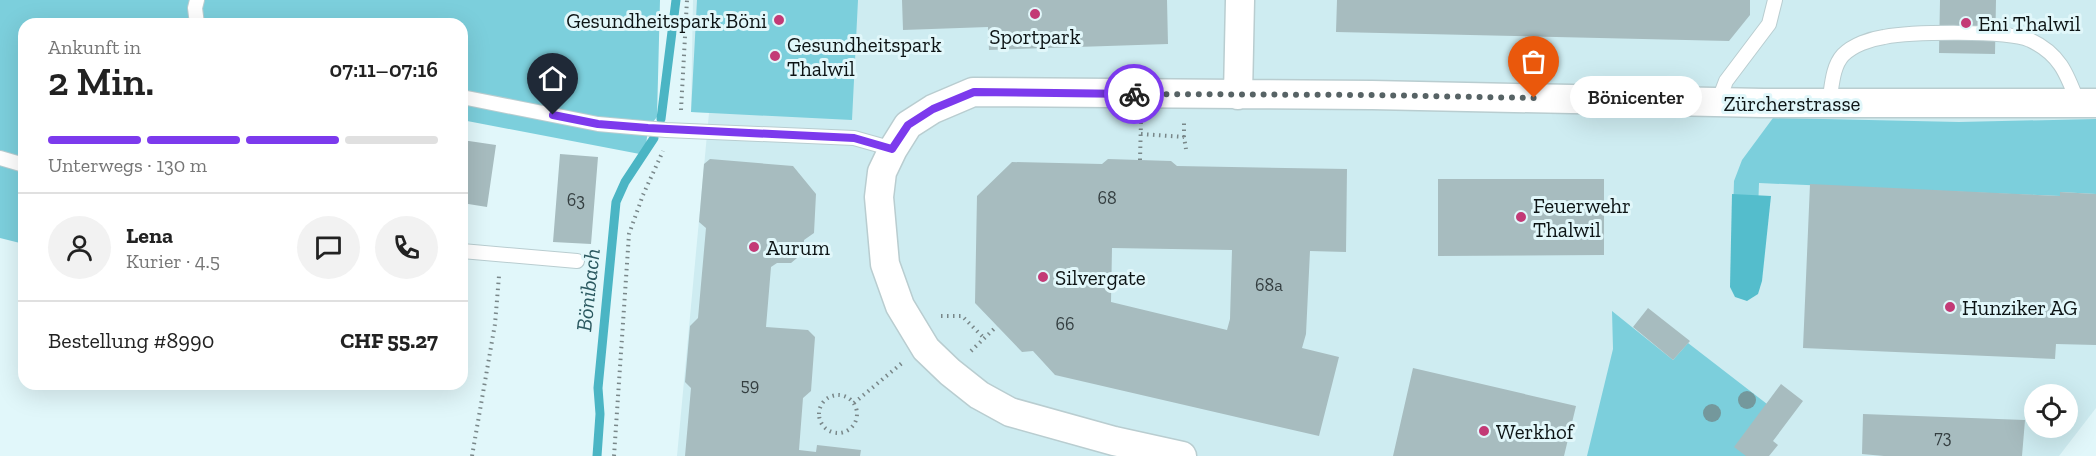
<!DOCTYPE html>
<html lang="de">
<head>
<meta charset="utf-8">
<style>
	body { margin:0; font-family:"Zilla Slab",serif; background:#f2f2f2; color:#222; height:100vh; display:flex; flex-direction:column; font-size:22px; white-space:nowrap }
	* { box-sizing:border-box; margin:0 }
	p { font-size:20px; color:#767676 }
	.icon { flex:none; width:33px; height:33px; fill:none; stroke:currentColor; stroke-width:2; stroke-linecap:round; stroke-linejoin:round }
	.map { position:relative; flex:1; overflow:hidden }
	.drawer { position:absolute; left:18px; top:18px; width:450px; height:372px; display:flex; flex-direction:column; background:#fff; border-radius:18px; box-shadow:0 6px 24px #0002 }
	.drawer>* { flex:none }
	.fabs { position:absolute; left:2024px; top:384px; display:grid; gap:12px }
	.fabs a { display:grid; place-items:center; width:54px; height:54px; border-radius:50%; background:#fff; box-shadow:0 6px 24px #0002; font-size:30px }
	.pin { position:absolute; display:grid; place-items:center; width:51px; height:51px; color:#fff; margin:-62px -26px; border-radius:50% 50% 50% 0; rotate:-45deg; box-shadow:0 0 6px #0007 }
	.pin .icon { rotate:45deg }
	.courier { position:absolute; display:grid; place-items:center; width:60px; height:60px; margin:-30px; border:4px solid #7c3aed; border-radius:50%; background:#fff; color:#222; box-shadow:0 2px 8px #0007 }
	.bubble { position:absolute; height:42px; border-radius:21px; background:#fff; box-shadow:0 6px 24px #0002; font-size:20px; font-weight:600; line-height:42px; text-align:center }
	.head em { font-style:normal; font-weight:600 }
	.head div { display:flex; flex-direction:column-reverse }
	.head { display:flex; align-items:center; justify-content:space-between; height:102px; padding:0 30px }
	h1 { font-size:39px; font-weight:600; line-height:45px }
	.bar { display:grid; grid-template-columns:repeat(4,1fr); gap:9px 6px; align-content:center; height:72px; padding:0 30px }
	.bar i { height:8px; border-radius:4px; background:#e0e0e0 }
	.bar .selected { background:#7c3aed }
	.bar p { grid-column:span 4 }
	.line { display:flex; align-items:center; gap:15px; padding:0 30px; border-top:2px solid #e0e0e0 }
	.line div { flex:1 }
	.round { display:grid; place-items:center; flex:none; width:63px; height:63px; border-radius:32px; background:#f2f2f2 }
	.map>svg:first-child { display:block }
	.built { fill:#ceecf1; fill-rule:evenodd }
	.green { fill:#7ccfdc }
	.forest { fill:#54bdcc }
	.lines { fill:none; stroke-linecap:round; stroke-linejoin:round }
	.stream { stroke:#4bb5c4; stroke-width:9 }
	.building { fill:#a7bcbf; fill-rule:evenodd }
	.service-casing { stroke:#b9cdd0; stroke-width:16 }
	.minor-casing { stroke:#b9cdd0; stroke-width:31 }
	.path { stroke:#798789; stroke-width:4; stroke-dasharray:1.5 4.5; stroke-linecap:butt }
	.service { stroke:#fff; stroke-width:14 }
	.minor { stroke:#fff; stroke-width:28 }
	.tree { fill:#74989c }
	.done { stroke:#576365; stroke-width:6; stroke-dasharray:0 10.8 }
	.route { stroke:#7c3aed; stroke-width:8 }
	.poi-dot { fill:#c33a76; stroke:#e1f7fa; stroke-width:2 }
	.labels { text-anchor:middle; dominant-baseline:central; stroke-width:6; stroke-linejoin:round; paint-order:stroke }
	.number-label { font-size:18px; fill:#343e40 }
	.poi-label { font-size:21px; fill:#0d1415; stroke:#e1f7fa; text-anchor:start }
	.street-label { font-size:21px; fill:#0d1415; stroke:#e1f7fa }
	.water-label { font-size:22px; font-style:italic; fill:#2b5960; stroke:#e1f7fa }
</style>
</head>
<body>
<div class="map">
<svg width="2096" height="456" viewBox="0 0 2096 456">
	<rect width="100%" height="100%" fill="#e1f7fa"/>
	<path class="built" d="M693 0H2096V408L2059 456H677L709 113 691 112ZM2034 394H2067V428H2034Z"/>
	<path class="green" d="M0 0H660L657 117 648 128 645 155 462 120V24H24V244L0 238Z
		M697 0H858L852 120 691 112Z
		M1773 118 1959 122 2096 119V194L2060 192V196L1759 183 1755 295 1731 280 1734 181 1742 160Z
		M1612 311 1673 360 1688 343 1767 404 1746 456H1587L1613 349Z"/>
	<path class="forest" d="M1732 194 1771 196 1762 281 1758 294 1747 301 1735 297 1730 287Z"/>
	<g class="lines">
		<path class="stream" d="M661 119 676 0
			M597 456 600 414 598 388 616 202 625 182 654 138"/>
	</g>
	<path class="building" d="M902 0H1167L1168 44 989 50 988 27 903 30Z
		M1337 0H1750V15L1729 41 1336 32Z
		M1940 0H1996L1995 54 1939 53Z
		M462 140 496 145 487 207 462 203Z
		M560 154 598 157 591 244 553 242Z
		M710 159 793 166 816 194 814 233 804 240 803 253 791 263H777L771 267 766 327 808 330 815 337 811 391 803 398 799 450 816 452 817 445 861 450 860 456H685L691 388 685 382 690 326 698 318 706 228 699 222 704 164Z
		M1108 159 1171 161 1177 166 1347 169 1346 252 1310 251 1306 334 1302 348 1339 357 1319 436 1055 375 1033 351 1022 352 975 303 977 196 1012 162 1102 164ZM1112 248 1232 250 1230 319 1227 330 1111 302Z
		M1438 179H1604V255L1438 256Z
		M1810 184 2060 196V192L2096 194V345L2056 344 2055 359 1803 348Z
		M1648 308 1690 341 1673 360 1633 327Z
		M1413 368 1576 406 1564 456H1393Z
		M1781 384 1803 401 1773 441 1778 445 1769 456H1746L1734 447Z
		M1863 414 2025 420 2022 456H1884L1862 454Z"/>
	<g class="lines">
		<defs>
			<path id="service" d="M197 24 195 8 197 0
				M462 97 598 124 666 130 854 138 893 149
				M1718 102 1726 81 1769 24 1775 0
				M1829 103C1832 87 1832 67 1843 55 1853 45 1870 39 1884 37 1911 32 2007 30 2030 40 2060 54 2067 74 2078 103
				M0 158 24 165
				M462 251 577 261"/>
			<path id="minor" d="M1238 95 1240 0
				M1182 456 1114 441 1010 412 979 395 950 372 926 349 900 306 885 264 879 197 882 172 893 149 908 125 933 109 973 92 1372 95 1763 103H2096"/>
		</defs>
		<use href="#service" class="service-casing"/>
		<use href="#minor" class="minor-casing"/>
		<path class="path" d="M681 110 687 0
			M1141 134 1184 137 1186 149
			M1184 137V122
			M1140 160 1141 121
			M941 316H962L985 339
			M971 351 997 326
			M819 414a19 19 0 1 1 38 0a19 19 0 1 1-38 0Z
			M854 403 902 363
			M472 456 495 324 499 276
			M614 456 629 234 643 195 663 151"/>
		<use href="#service" class="service"/>
		<use href="#minor" class="minor"/>
	</g>
	<g class="tree">
		<circle cx="1747" cy="400" r="9"/>
		<circle cx="1712" cy="413" r="9"/>
	</g>
	<g class="lines">
		<path class="done" d="M1134 94 1372 95 1534 98"/>
		<path class="route" d="M553 115 598 124 648 128 854 138 892 149 908 125 933 109 974 92 1134 94"/>
	</g>
	<g class="poi-dot">
		<circle cx="1035" cy="14" r="6"/>
		<circle cx="779" cy="20" r="6"/>
		<circle cx="1966" cy="23" r="6"/>
		<circle cx="775" cy="56" r="6"/>
		<circle cx="1521" cy="217" r="6"/>
		<circle cx="754" cy="247" r="6"/>
		<circle cx="1043" cy="277" r="6"/>
		<circle cx="1950" cy="307" r="6"/>
		<circle cx="1484" cy="431" r="6"/>
	</g>
	<g class="labels">
		<g class="number-label">
			<text x="1107" y="198">68</text>
			<text x="576" y="200">63</text>
			<text x="1269" y="285">68a</text>
			<text x="1065" y="324">66</text>
			<text x="750" y="385">59</text>
			<text x="1943" y="437">73</text>
		</g>
		<g class="poi-label">
			<text x="767" y="20" text-anchor="end">Gesundheitspark Böni</text>
			<text x="1978" y="23">Eni Thalwil</text>
			<text x="1035" y="36" text-anchor="middle">Sportpark</text>
			<text x="787" y="44">Gesundheitspark<tspan x="787" dy="24">Thalwil</tspan></text>
			<text x="1533" y="205">Feuerwehr<tspan x="1533" dy="24">Thalwil</tspan></text>
			<text x="766" y="247">Aurum</text>
			<text x="1055" y="277">Silvergate</text>
			<text x="1962" y="307">Hunziker AG</text>
			<text x="1496" y="431">Werkhof</text>
		</g>
		<g class="street-label">
			<text x="1792" y="103">Zürcherstrasse</text>
		</g>
		<g class="water-label">
			<text transform="translate(588 290) rotate(-84)">Bönibach</text>
		</g>
	</g>
</svg>
<div class="fabs">
<a><svg class="icon" aria-label="locate" viewBox="0 0 24 24"><circle cx="12" cy="12" r="6"/><path d="M12 2v4M12 18v4M2 12h4M18 12h4"/></svg></a>
</div>
<div class="pin" style="left:1534px;top:98px;background:#ea580c"><svg class="icon" aria-label="bag" viewBox="0 0 24 24"><path d="M5 8h14l-1 12H6zM9 8a3 3 0 0 1 6 0"/></svg></div>
<div class="pin" style="left:553px;top:115px;background:#1f2937"><svg class="icon" aria-label="home" viewBox="0 0 24 24"><path d="M3 11l9-7 9 7M6 9v11h12V9"/></svg></div>
<div class="courier" style="left:1134px;top:94px"><svg class="icon" aria-label="bike" viewBox="0 0 24 24"><circle cx="6" cy="16" r="4"/><circle cx="18" cy="16" r="4"/><path d="M6 16l4-8h5l3 8M10 8l3 8H6M13 5h3"/></svg></div>
<div class="bubble" style="left:1570px;top:76px;width:132px">Bönicenter</div>
<section class="drawer">
<div class="head"><div><h1>2 Min.</h1><p>Ankunft in</p></div><em>07:11–07:16</em></div>
<div class="bar"><i class="selected"></i><i class="selected"></i><i class="selected"></i><i></i><p>Unterwegs · 130 m</p></div>
<div class="line" style="height:108px"><a class="round"><svg class="icon" aria-label="person" viewBox="0 0 24 24"><circle cx="12" cy="8" r="4"/><path d="M4 21q1-7 8-7t8 7"/></svg></a><div><b>Lena</b><p>Kurier · 4.5</p></div><a class="round"><svg class="icon" aria-label="chat" viewBox="0 0 24 24"><path d="M4 5h16v11H9l-5 4z"/></svg></a><a class="round"><svg class="icon" aria-label="phone" viewBox="0 0 24 24"><path d="M5 4h4l2 5-3 2q2 4 5 5l2-3 5 2v4C11 20 4 13 5 4z"/></svg></a></div>
<div class="line" style="height:78px"><div>Bestellung #8990</div><b>CHF 55.27</b></div>
</section>
</div>
</body>
</html>
